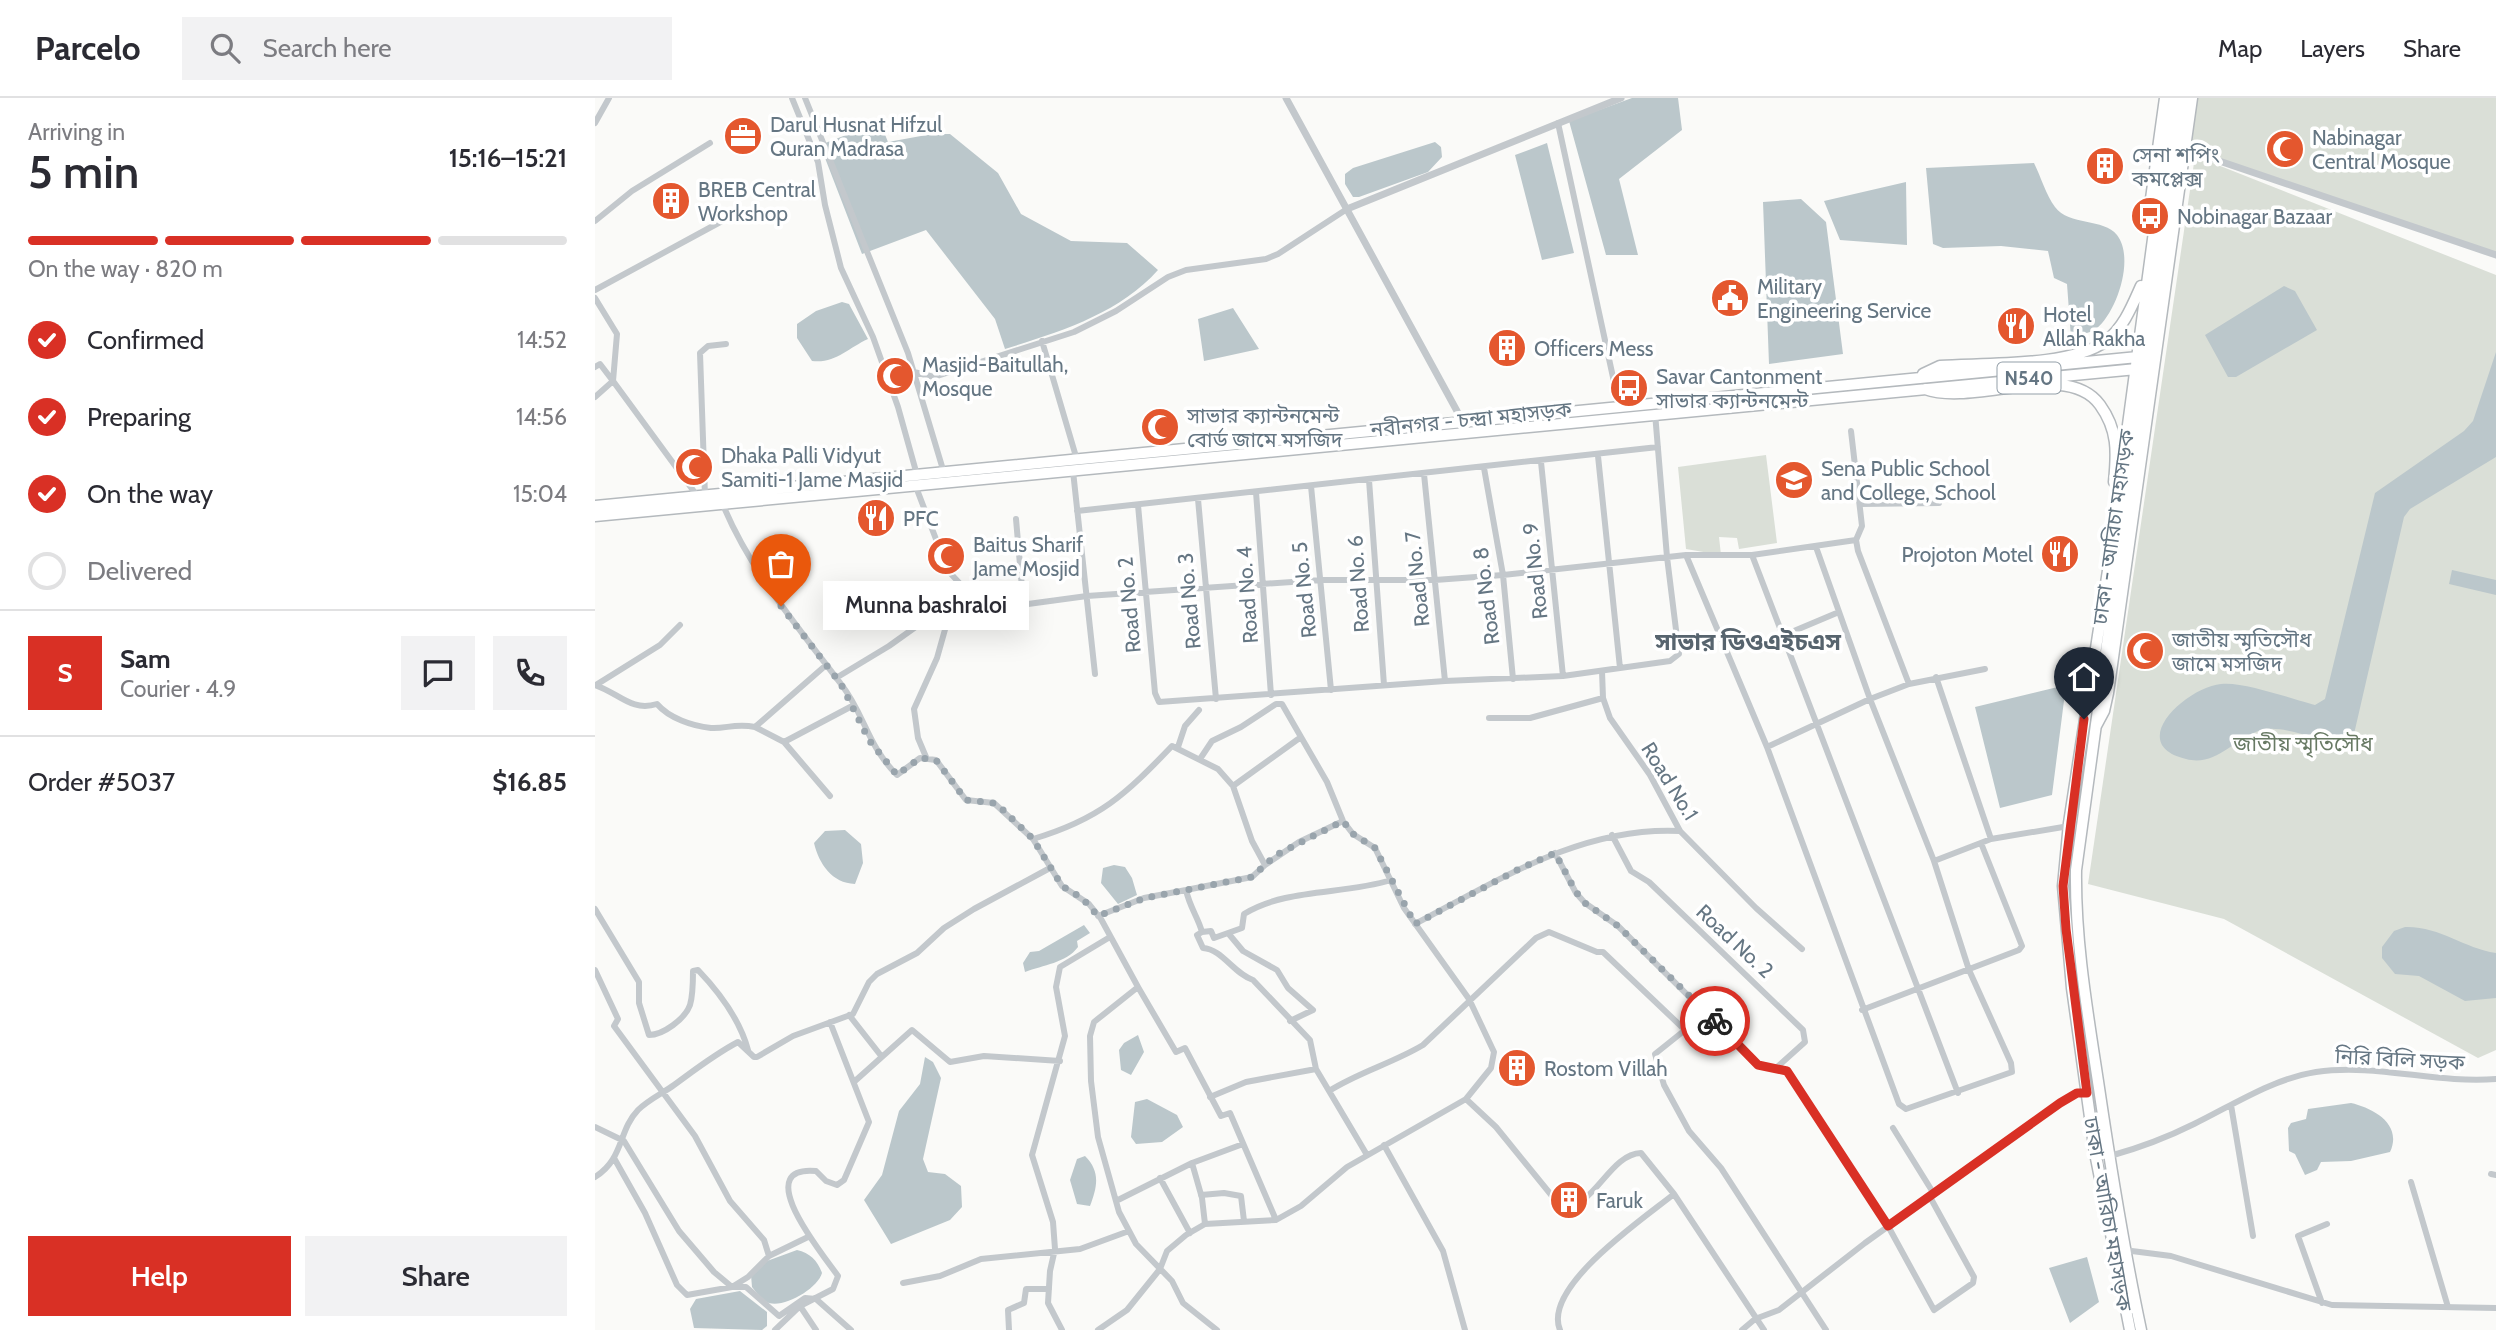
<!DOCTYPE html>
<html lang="en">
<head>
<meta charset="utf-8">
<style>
	body { margin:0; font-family:Cabin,"Noto Sans Bengali",sans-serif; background:#f2f2f3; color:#2b2b33; height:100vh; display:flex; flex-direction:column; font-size:26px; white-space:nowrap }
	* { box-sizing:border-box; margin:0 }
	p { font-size:23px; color:#7c7c81 }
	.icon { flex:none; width:38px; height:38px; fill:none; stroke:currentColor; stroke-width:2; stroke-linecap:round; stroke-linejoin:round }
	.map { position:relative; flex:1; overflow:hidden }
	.sheet { display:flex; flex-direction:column; background:#fff; width:595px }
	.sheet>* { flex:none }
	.pin { position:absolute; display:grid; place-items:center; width:60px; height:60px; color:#fff; margin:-72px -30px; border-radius:50% 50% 50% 0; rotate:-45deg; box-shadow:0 0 7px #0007 }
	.pin .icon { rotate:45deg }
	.courier { position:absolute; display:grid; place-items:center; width:70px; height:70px; margin:-35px; border:5px solid #d93025; border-radius:50%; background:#fff; color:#222; box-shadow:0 2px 9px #0007 }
	.bubble { position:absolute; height:49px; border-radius:0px; background:#fff; box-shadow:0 7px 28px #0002; font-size:23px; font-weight:600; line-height:49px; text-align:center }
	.summary em { font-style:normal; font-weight:600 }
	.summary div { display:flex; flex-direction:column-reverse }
	.summary { display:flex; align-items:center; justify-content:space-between; height:119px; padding:0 28px }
	h1 { font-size:46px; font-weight:600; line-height:52px }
	.bar { display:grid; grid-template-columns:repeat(4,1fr); gap:10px 7px; align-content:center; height:84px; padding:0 28px }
	.bar i { height:9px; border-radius:5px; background:#e1e1e2 }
	.bar .active { background:#d93025 }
	.bar p { grid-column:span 4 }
	.line { display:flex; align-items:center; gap:18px; padding:0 28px; border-top:2px solid #e1e1e2 }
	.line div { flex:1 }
	.round { display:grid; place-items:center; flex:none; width:74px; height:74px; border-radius:0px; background:#f2f2f3 }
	ol { padding:0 28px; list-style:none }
	li { display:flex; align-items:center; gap:21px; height:77px }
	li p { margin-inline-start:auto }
	li .icon { padding:7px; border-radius:50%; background:#d93025; color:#fff; stroke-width:4 }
	li:last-child { color:#7c7c81 }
	li i { width:38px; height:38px; border:4px solid #e1e1e2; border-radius:50% }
	.action { display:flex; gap:14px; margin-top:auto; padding:14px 28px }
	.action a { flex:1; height:80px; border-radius:0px; background:#d93025; color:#fff; font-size:28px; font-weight:600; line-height:80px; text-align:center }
	.action a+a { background:#f2f2f3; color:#2b2b33 }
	header { display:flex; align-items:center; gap:42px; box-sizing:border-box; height:98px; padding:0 35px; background:#fff; border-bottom:2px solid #e1e1e2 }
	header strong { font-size:33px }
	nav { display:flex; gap:38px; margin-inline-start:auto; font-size:24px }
	.search { width:490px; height:63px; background:#f2f2f3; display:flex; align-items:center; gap:18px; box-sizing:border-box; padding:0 24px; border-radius:0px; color:#7c7c81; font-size:26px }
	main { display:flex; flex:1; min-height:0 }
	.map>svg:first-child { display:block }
	.green { fill:#dadfd7 }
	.water { fill:#bbc7cb }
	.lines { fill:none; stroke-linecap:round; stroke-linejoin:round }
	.trunk-casing { stroke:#b4b9bd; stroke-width:13 }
	.minor { stroke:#c3c8cc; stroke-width:6 }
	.tertiary { stroke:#c3c8cc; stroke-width:7 }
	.trunk { stroke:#fff; stroke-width:10 }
	.done { stroke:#99a4ac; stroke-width:7; stroke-dasharray:0 12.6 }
	.route { stroke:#d93025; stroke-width:9 }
	.labels { text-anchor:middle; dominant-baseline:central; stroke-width:7; stroke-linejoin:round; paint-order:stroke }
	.shield { fill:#fff; stroke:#939fa8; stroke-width:2 }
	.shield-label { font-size:19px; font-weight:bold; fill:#657683 }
	.poi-label { font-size:21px; fill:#657683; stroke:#fff; text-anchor:start }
	.street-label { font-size:21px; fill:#657683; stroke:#fff }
	.park-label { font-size:21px; fill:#687a64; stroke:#fff }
	.quarter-label { font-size:24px; font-weight:bold; fill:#57646e; stroke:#fff }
</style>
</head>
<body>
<header>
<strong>Parcelo</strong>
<div class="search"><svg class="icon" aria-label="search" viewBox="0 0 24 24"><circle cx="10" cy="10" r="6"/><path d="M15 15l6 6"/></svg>Search here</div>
<nav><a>Map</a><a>Layers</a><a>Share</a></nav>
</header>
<main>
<section class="sheet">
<div class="summary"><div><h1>5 min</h1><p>Arriving in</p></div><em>15:16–15:21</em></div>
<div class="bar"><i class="active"></i><i class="active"></i><i class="active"></i><i></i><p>On the way · 820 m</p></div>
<ol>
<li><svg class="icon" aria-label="check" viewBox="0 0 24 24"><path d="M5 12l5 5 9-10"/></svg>Confirmed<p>14:52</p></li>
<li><svg class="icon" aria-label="check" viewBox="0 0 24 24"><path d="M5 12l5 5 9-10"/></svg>Preparing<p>14:56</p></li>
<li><svg class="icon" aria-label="check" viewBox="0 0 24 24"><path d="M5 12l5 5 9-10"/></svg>On the way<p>15:04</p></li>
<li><i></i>Delivered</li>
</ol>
<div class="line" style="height:126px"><b class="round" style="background:#d93025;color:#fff">S</b><div><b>Sam</b><p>Courier · 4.9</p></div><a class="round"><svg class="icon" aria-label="chat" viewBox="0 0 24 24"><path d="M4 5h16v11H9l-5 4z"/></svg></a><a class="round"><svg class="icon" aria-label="phone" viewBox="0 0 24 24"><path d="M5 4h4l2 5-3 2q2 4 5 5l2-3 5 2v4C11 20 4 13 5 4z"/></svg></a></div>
<div class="line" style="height:91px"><div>Order #5037</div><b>$16.85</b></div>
<div class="action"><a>Help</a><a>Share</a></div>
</section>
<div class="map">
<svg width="1901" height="1232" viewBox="0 0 1901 1232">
	<rect width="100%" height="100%" fill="#fafaf8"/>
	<path class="green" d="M1598 0H1901V157L1589 51Z
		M1600 58 1901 177V952L1883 960 1629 821 1493 786Z
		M1171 357 1182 445 1144 451 1142 440 1124 439 1126 457 1091 451 1083 369Z"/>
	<path class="water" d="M1037 0H1083L1087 32 1024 81 1043 157H1011L974 23Z
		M285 24 293 44 337 36H355L403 75 426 116 476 143 532 145 563 172C524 216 464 234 410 251L400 221 331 132 267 156 225 47Z
		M840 44 846 49 847 59 833 74 764 99H758L750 86V76L758 70Z
		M952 45 979 155 947 162 920 57Z
		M1439 65C1446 79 1451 97 1460 109 1474 128 1509 120 1522 137 1540 160 1522 214 1501 231 1495 235 1484 237 1476 240L1472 186 1459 180 1453 153 1406 148 1348 150 1338 146 1331 70Z
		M1311 84 1312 147 1245 142 1229 103Z
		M1206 101 1231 124 1248 256 1174 266 1168 104Z
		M1689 188 1700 193 1722 232 1641 279H1633L1610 237Z
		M247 204 254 206 273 241C253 250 240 266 217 263L202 240V226L221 213Z
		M638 210 664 251 609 263 603 221Z
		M1901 254V359L1815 411 1809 419 1756 649C1728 646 1688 624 1663 633 1638 642 1620 669 1591 661 1529 646 1592 589 1626 586 1647 583 1697 601 1720 607L1730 601 1780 395 1869 333 1878 323Z
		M1857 472 1901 482V497L1854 486Z
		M1471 587 1457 697 1405 710 1380 609Z
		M250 732 266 746 268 765 260 786C237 785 224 766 219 745L230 733Z
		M519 767 530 769 537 780 542 797 523 806 506 785 508 770Z
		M489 827 495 835 482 843 483 849C471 865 448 867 430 874L428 865 435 854 444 853Z
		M1810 829C1845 828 1868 850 1901 855V900L1870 903 1824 878 1800 876 1787 860V849L1799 833Z
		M543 937 549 954 536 977 526 972 524 952 529 945Z
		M330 959 338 964 346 980 328 1061 333 1074 350 1076 366 1088 367 1109 355 1122 296 1146 269 1102 287 1077 304 1013 325 986Z
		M552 1001 582 1017 588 1029 567 1044 541 1046 536 1039 540 1004Z
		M1756 1005C1778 1010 1808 1026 1795 1054L1756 1063 1726 1064 1722 1072 1710 1077 1700 1056 1694 1053 1693 1030 1696 1025 1711 1021 1713 1011Z
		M490 1058C506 1074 502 1089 495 1108L482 1106 475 1082 482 1061Z
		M202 1152C215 1155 223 1163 227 1175 223 1190 190 1210 174 1205 167 1203 162 1195 157 1189L156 1177 172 1163Z
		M1492 1159 1504 1204 1475 1225 1454 1170Z
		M145 1193 172 1214V1228L167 1232 99 1230 95 1211 101 1201Z"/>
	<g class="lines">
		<defs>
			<path id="trunk" d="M1558 122 1555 108 1570 0
				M1328 276 1345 268C1389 265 1476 269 1511 243 1529 229 1537 208 1546 188
				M1330 291C1379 309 1472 261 1505 307 1523 332 1522 354 1519 384
				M0 408 1553 258
				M0 418 1552 270
				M1501 628 1509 613 1513 595 1597 0
				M1535 1232 1500 1055 1477 890 1468 788 1474 725 1516 453 1577 0
				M1546 1232C1529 1152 1516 1071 1504 990 1493 917 1480 845 1481 772L1587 0"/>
		</defs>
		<use href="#trunk" class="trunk-casing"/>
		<path class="minor" d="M197 0 223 64 230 107 246 170 278 239 303 309 322 377
			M210 0 313 255 349 375
			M0 25 14 0
			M963 25 1024 307
			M0 123 37 93 115 45
			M0 192 129 122
			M0 200 22 236 18 283 103 399
			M447 243 482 362
			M0 269 5 266 18 283 0 299
			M319 274 339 279 479 234 521 213 573 179 591 172 671 161 683 156 752 111
			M1256 333 1267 428 1261 442 1263 453 1314 586
			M1003 358 1025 570
			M946 364 968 578
			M889 370 908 477 918 581
			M478 373 500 576
			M829 376 850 583
			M774 382 789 587
			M716 388 736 592
			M321 389 344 449 342 461 384 506 351 528 342 560 319 611 323 640 331 659
			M661 394 676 597
			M110 398 105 255 113 248 131 246
			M603 401 621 601
			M1265 406 1344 405
			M128 407C156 474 203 529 246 586 270 617 272 647 302 677L325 660 341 662 371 702 399 705 438 741 467 788 494 806 506 821 543 889 499 924 495 938 496 983 503 1039 524 1114 541 1146 577 1183 588 1205 622 1232
			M543 407 560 595 564 604 850 583 968 578 1075 563 1084 556 1072 459 1060 315
			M482 413 1063 349
			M421 421 428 501 433 506 492 498 726 482H840L908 477 1091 457H1157L1261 442
			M1091 457 1172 649 1304 1006 1311 1011 1417 974 1416 965 1374 872 1339 763 1275 601 1221 449
			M1157 457 1363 995
			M1187 538 1244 514
			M1007 573 1008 600 1015 620 1055 677 1085 733 1161 810 1207 851
			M1341 579 1396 741
			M241 580 294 548 371 493
			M0 587C24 595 36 614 62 606 74 620 97 628 116 630 131 631 140 625 160 629L230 568
			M1 587 65 547 85 527
			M894 620H935L1008 600
			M160 629 189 644 235 698
			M189 644 259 607
			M583 649 590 628 604 612
			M1172 649 1275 601 1314 586 1390 571
			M605 661 617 643 646 629 681 606H687L706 639
			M638 688 657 743 670 767 704 744 748 723
			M1017 737 1036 773 1054 784 1208 932 1210 944 1181 970
			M438 741C505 721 530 697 577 648L623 671 638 688 706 639 732 684 748 723 758 736 780 750 809 810 874 901 899 954 896 970 871 1001 752 1069 706 1108 681 1122 610 1126 591 1137 572 1153 565 1171 532 1212 503 1232
			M960 755 981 795 990 805 1023 828 1163 967 1192 973 1293 1128 1339 1212 1378 1185 1379 1179 1335 1099
			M1339 763 1396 741 1474 728
			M591 792 657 779 670 767
			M0 811 44 884V905L54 937C68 937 90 921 95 907 98 897 98 883 98 873L103 872C124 894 145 922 153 952
			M503 818 549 800 591 792C595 810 603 819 607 834L602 837 608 850C627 851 639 876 658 882L715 942 721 971
			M820 826C904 782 987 728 1085 733
			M607 834 616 833 619 840 633 835 648 853 682 872 693 890 718 912 695 923
			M633 835 647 830 649 816C691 790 748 797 796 782
			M0 872 23 921 19 928 100 1038 135 1103 169 1142 174 1158
			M543 889 581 954 590 950 626 1018 635 1015 681 1122
			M1267 912 1424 852 1427 848 1386 745
			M254 917 287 959
			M260 983 317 932 355 964 389 958 465 963
			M734 993C764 974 798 965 828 947L941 840 954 834 1002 854H1008L1090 932 1060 956 1069 987 1094 1033 1126 1070 1231 1232
			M615 999 651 984 721 971 772 1057
			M871 1001 901 1029 966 1109C999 1112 1014 1056 1046 1055L1079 1096 1169 1232
			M1636 1007 1658 1138
			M0 1029 29 1043 84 1133 119 1174 137 1189H151L184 1218 210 1200 221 1201 256 1232
			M1298 1030 1339 1096
			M789 1047 848 1153 870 1232
			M1515 1058C1544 1050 1571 1040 1599 1026 1638 1007 1677 981 1721 974 1781 965 1841 986 1901 981
			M19 1060 50 1115 82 1187 92 1197 137 1189 153 1179 174 1158 213 1139
			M597 1065 607 1100 610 1126
			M1896 1076 1901 1077
			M0 1079C29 1061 23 1033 43 1012 53 1002 68 995 79 987 101 971 120 956 143 944L159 959H162L198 938 258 916 274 884 282 876 322 855 349 830 379 811 455 770
			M565 1080 595 1135
			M1816 1084 1853 1209
			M606 1097 629 1095 646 1098 649 1123
			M521 1103 597 1065 648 1046
			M1529 1152 1576 1158 1737 1207 1901 1210
			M308 1185 345 1178 386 1161 485 1151 534 1133
			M1727 1205 1703 1138 1732 1126
			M180 1232 205 1208
			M221 1232 205 1208 238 1191 243 1178C230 1159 153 1067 221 1073L231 1083 242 1087 249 1082 274 1024 235 924
			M414 1232 413 1212 429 1205 431 1191H454
			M467 1232 453 1205 455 1173 460 1151 458 1124 437 1057 470 938 461 889 465 869 515 839
			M965 1232C947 1189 1048 1121 1079 1096
			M1147 1232 1160 1221 1184 1212 1270 1145 1465 1005 1482 995H1492"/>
		<path class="tertiary" d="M691 0 868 324
			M1589 51 1901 157
			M752 111 1026 0"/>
		<use href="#trunk" class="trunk"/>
	</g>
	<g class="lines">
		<path class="done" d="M186 508 246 586 274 642 302 677 325 660 341 662 371 702 399 705 406 710 438 741 467 788 487 800 503 818 550 800 657 779 681 757 748 723 758 736 780 750 820 826 924 771 960 755 981 794 990 805 1023 828 1120 923"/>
		<path class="route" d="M1120 923 1163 967 1192 973 1293 1128 1465 1005 1482 995H1492L1471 831 1468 788 1489 621"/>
	</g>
	<defs>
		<symbol id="office-disc" viewBox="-11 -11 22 22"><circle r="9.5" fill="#e4572e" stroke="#fff"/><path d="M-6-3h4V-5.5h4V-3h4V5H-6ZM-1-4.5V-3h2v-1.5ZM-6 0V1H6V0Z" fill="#fff"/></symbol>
		<symbol id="mosque-disc" viewBox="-11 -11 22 22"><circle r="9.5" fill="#e4572e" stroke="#fff"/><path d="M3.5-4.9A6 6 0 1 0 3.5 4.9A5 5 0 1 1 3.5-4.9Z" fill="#fff"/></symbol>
		<symbol id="building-disc" viewBox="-11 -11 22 22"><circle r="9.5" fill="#e4572e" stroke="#fff"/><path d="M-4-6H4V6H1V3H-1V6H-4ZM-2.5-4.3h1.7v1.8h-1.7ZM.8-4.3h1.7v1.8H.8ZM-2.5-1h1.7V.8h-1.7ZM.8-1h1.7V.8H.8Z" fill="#fff"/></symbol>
		<symbol id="bus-disc" viewBox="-11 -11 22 22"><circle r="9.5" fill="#e4572e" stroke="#fff"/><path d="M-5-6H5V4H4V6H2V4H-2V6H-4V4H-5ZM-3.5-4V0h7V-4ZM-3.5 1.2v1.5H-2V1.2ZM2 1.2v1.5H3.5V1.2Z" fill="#fff"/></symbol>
		<symbol id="civic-disc" viewBox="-11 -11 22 22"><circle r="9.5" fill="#e4572e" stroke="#fff"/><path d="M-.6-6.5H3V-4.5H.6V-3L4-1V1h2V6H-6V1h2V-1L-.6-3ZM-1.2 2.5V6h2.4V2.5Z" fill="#fff"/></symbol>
		<symbol id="restaurant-disc" viewBox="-11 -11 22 22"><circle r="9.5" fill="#e4572e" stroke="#fff"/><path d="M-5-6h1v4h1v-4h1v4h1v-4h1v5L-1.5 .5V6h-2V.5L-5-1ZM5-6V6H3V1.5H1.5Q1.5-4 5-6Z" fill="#fff"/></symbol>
		<symbol id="school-disc" viewBox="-11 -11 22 22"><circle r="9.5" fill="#e4572e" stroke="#fff"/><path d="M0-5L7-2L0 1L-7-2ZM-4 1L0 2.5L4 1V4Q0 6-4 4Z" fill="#fff"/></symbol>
	</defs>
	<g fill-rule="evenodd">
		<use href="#office-disc" x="126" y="16" width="44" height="44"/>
		<use href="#mosque-disc" x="1668" y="29" width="44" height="44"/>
		<use href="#building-disc" x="1488" y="46" width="44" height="44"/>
		<use href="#building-disc" x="54" y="81" width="44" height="44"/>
		<use href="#bus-disc" x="1533" y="96" width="44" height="44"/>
		<use href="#civic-disc" x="1113" y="178" width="44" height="44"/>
		<use href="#restaurant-disc" x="1399" y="206" width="44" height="44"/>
		<use href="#building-disc" x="890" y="228" width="44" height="44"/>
		<use href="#mosque-disc" x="278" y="256" width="44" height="44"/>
		<use href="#bus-disc" x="1012" y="268" width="44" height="44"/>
		<use href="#mosque-disc" x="543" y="307" width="44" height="44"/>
		<use href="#mosque-disc" x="77" y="347" width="44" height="44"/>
		<use href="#school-disc" x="1177" y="360" width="44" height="44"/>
		<use href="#restaurant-disc" x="259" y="398" width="44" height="44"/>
		<use href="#restaurant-disc" x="1443" y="434" width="44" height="44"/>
		<use href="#mosque-disc" x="329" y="436" width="44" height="44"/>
		<use href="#mosque-disc" x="1528" y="531" width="44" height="44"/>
		<use href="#building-disc" x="900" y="948" width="44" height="44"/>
		<use href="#building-disc" x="952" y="1080" width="44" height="44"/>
	</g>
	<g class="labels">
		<rect class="shield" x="1402.5" y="264.5" width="63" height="31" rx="5"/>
		<g class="shield-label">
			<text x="1434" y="280">N540</text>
		</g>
		<g class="poi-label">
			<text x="175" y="26">Darul Husnat Hifzul<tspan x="175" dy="24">Quran Madrasa</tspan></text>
			<text x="1717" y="39">Nabinagar<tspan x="1717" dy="24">Central Mosque</tspan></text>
			<text x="1537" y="56">সেনা শপিং<tspan x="1537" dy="24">কমপ্লেক্স</tspan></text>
			<text x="103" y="91">BREB Central<tspan x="103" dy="24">Workshop</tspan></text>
			<text x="1582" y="118">Nobinagar Bazaar</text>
			<text x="1162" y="188">Military<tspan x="1162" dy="24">Engineering Service</tspan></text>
			<text x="1448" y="216">Hotel<tspan x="1448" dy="24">Allah Rakha</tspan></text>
			<text x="939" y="250">Officers Mess</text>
			<text x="327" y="266">Masjid-Baitullah,<tspan x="327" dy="24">Mosque</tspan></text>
			<text x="1061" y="278">Savar Cantonment<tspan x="1061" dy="24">সাভার ক্যান্টনমেন্ট</tspan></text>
			<text x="592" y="317">সাভার ক্যান্টনমেন্ট<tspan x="592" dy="24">বোর্ড জামে মসজিদ</tspan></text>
			<text x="126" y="357">Dhaka Palli Vidyut<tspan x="126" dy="24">Samiti-1 Jame Masjid</tspan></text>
			<text x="1226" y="370">Sena Public School<tspan x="1226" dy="24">and College, School</tspan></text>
			<text x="308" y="420">PFC</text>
			<text x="378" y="446">Baitus Sharif<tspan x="378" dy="24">Jame Mosjid</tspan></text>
			<text x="1438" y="456" text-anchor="end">Projoton Motel</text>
			<text x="1577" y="541">জাতীয় স্মৃতিসৌধ<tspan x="1577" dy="24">জামে মসজিদ</tspan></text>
			<text x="949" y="970">Rostom Villah</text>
			<text x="1001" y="1102">Faruk</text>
		</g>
		<g class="street-label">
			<text transform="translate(876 321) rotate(-6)">নবীনগর - চন্দ্রা মহাসড়ক</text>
			<text transform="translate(1518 429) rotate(-82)">ঢাকা - আরিচা মহাসড়ক</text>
			<text transform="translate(940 473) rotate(-96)">Road No. 9</text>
			<text transform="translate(822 481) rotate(-96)">Road No. 7</text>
			<text transform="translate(763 486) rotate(-94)">Road No. 6</text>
			<text transform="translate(709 492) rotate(-96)">Road No. 5</text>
			<text transform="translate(652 497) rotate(-94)">Road No. 4</text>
			<text transform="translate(891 498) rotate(-97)">Road No. 8</text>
			<text transform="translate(594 503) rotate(-95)">Road No. 3</text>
			<text transform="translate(534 507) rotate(-95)">Road No. 2</text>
			<text transform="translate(1075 683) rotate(58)">Road No.1</text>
			<text transform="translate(1140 843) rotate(43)">Road No. 2</text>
			<text transform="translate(1805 961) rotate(3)">নিরি বিলি সড়ক</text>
			<text transform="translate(1513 1116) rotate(80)">ঢাকা - আরিচা মহাসড়ক</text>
		</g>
		<g class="park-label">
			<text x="1708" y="645">জাতীয় স্মৃতিসৌধ</text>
		</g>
		<g class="quarter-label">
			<text x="1153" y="543">সাভার ডিওএইচএস</text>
		</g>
	</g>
</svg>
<div class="pin" style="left:186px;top:508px;background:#ea580c"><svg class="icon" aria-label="bag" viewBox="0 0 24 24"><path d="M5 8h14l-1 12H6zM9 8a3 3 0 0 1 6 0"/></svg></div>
<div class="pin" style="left:1489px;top:621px;background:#1f2937"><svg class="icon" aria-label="home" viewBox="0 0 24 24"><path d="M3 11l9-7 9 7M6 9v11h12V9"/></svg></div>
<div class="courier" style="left:1120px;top:923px"><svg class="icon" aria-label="bike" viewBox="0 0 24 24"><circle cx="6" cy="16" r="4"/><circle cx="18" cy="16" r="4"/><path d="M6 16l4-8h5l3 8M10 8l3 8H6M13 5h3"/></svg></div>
<div class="bubble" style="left:228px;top:483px;width:206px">Munna bashraloi</div>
</div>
</main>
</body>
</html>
